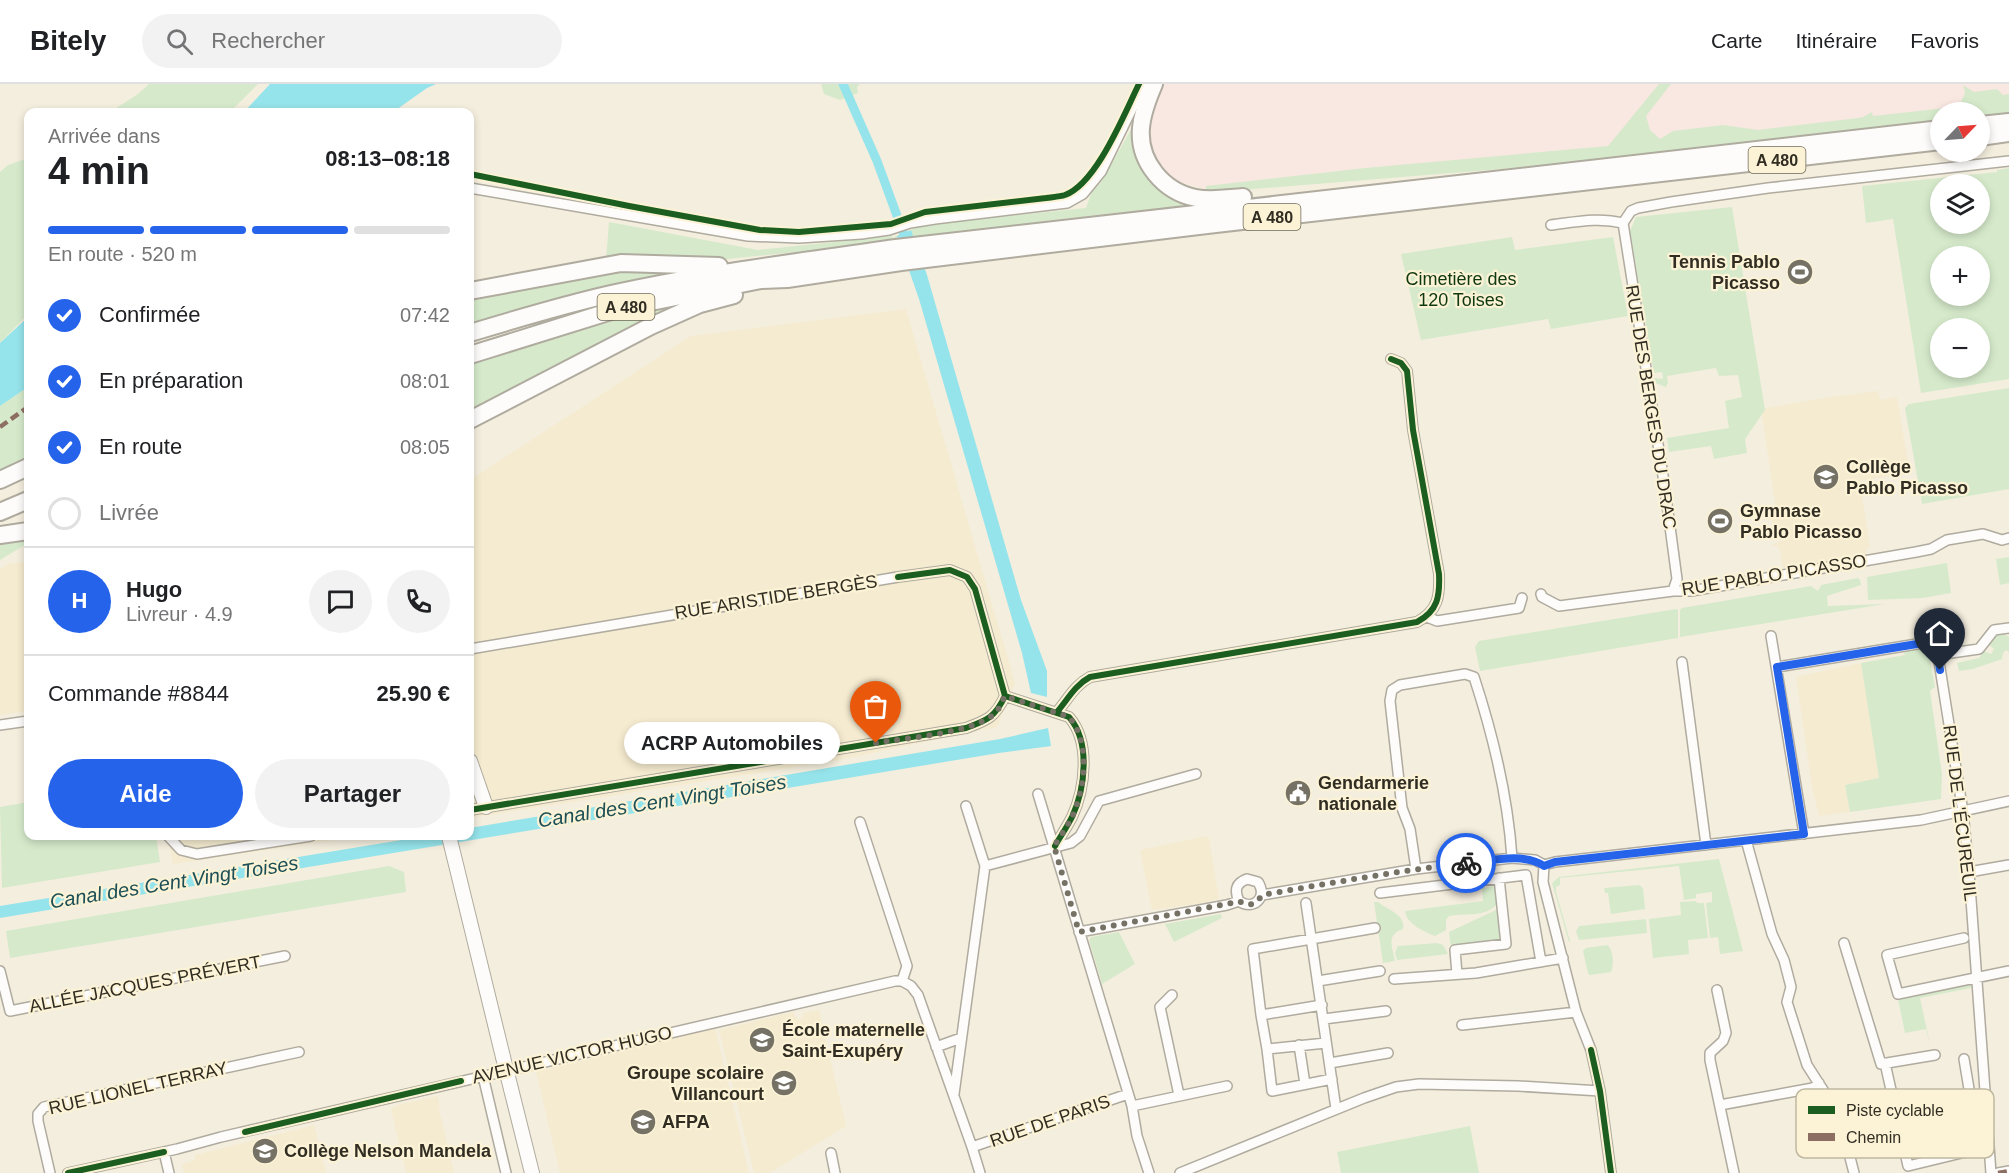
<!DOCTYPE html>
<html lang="fr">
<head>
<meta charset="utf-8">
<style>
	body { margin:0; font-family:Arial,sans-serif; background:#f2f2f2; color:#202124; height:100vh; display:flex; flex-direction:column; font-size:22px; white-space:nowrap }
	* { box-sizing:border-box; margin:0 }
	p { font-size:20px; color:#757577 }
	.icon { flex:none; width:33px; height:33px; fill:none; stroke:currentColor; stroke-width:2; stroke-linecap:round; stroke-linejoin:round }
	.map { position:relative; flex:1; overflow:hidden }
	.panel { position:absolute; left:24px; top:24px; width:450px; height:732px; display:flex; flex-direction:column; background:#fff; border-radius:12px; box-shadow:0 3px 9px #0003 }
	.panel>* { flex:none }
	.needle { width:39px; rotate:65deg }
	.fabs { position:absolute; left:1930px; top:18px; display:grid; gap:12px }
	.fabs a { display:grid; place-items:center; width:60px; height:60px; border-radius:50%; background:#fff; box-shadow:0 3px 9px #0003; font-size:30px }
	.pin { position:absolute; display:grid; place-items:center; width:51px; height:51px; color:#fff; margin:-62px -26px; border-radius:50% 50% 50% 0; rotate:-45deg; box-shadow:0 0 6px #0007 }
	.pin .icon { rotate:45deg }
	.courier { position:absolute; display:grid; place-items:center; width:60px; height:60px; margin:-30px; border:4px solid #2563eb; border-radius:50%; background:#fff; color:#222; box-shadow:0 2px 8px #0007 }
	.bubble { position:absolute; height:42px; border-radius:21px; background:#fff; box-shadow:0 3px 9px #0003; font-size:20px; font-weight:700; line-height:42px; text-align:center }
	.summary em { font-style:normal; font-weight:700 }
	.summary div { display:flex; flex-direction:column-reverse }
	.summary { display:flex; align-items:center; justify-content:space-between; height:102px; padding:0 24px }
	h1 { font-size:39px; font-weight:700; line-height:45px }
	.bar { display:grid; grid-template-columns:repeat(4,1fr); gap:9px 6px; align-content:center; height:72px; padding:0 24px }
	.bar i { height:8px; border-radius:4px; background:#e0e0e0 }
	.bar .selected { background:#2563eb }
	.bar p { grid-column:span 4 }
	.line { display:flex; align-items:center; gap:15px; padding:0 24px; border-top:2px solid #e0e0e0 }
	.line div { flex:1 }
	.round { display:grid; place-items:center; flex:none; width:63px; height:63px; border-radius:32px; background:#f2f2f2 }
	ol { padding:0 24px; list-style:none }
	li { display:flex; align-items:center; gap:18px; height:66px }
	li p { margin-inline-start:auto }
	li .icon { padding:6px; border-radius:50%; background:#2563eb; color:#fff; stroke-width:4 }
	li:last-child { color:#757577 }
	li i { width:33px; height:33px; border:3px solid #e0e0e0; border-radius:50% }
	.cta { display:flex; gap:12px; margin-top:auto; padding:12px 24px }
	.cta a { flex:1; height:69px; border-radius:36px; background:#2563eb; color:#fff; font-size:24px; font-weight:700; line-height:69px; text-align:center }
	.cta a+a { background:#f2f2f2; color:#202124 }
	header { display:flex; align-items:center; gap:36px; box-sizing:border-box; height:84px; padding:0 30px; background:#fff; border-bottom:2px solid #e0e0e0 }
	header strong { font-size:28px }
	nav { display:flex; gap:33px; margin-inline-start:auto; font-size:21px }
	.search { width:420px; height:54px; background:#f2f2f2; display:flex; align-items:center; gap:15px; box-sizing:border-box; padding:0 21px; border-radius:33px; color:#757577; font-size:22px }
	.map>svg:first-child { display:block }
	.commercial { fill:#f9e7e2 }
	.built { fill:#f5ebd0 }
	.green { fill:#d6eacb; fill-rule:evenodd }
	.water { fill:#96e4eb }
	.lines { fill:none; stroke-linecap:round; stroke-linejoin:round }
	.canal { stroke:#96e4eb; stroke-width:9 }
	.street-casing { stroke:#b0ab9f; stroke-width:12 }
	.secondary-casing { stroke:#b0ab9f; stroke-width:16 }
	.highway-casing { stroke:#b0ab9f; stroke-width:20 }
	.street { stroke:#fdfcfa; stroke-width:9 }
	.secondary { stroke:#fdfcfa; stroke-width:14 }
	.highway { stroke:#fdfcfa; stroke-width:16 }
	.secondary-bridge-casing { stroke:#b0ab9f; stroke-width:16; stroke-linecap:butt }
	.secondary-bridge { stroke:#fdfcfa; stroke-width:14 }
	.quiet { stroke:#8d6e63; stroke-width:4.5; stroke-dasharray:9 4.5; stroke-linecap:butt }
	.cycleway-casing { stroke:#fcf3d6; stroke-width:10 }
	.cycleway { stroke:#1b5e20; stroke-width:6 }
	.done { stroke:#757164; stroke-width:6; stroke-dasharray:0 10.8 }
	.route { stroke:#2563eb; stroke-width:8 }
	.labels { text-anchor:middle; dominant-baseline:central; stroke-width:4.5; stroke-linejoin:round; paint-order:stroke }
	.shield { fill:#fcf3d6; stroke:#6e6858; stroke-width:1.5 }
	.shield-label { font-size:16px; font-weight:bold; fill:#312d22 }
	.poi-label { font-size:18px; font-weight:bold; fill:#312d22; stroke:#fcf3d6; text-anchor:start }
	.park-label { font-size:18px; fill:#0e3910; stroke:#fcf3d6 }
	.street-label { font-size:18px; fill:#312d22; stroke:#fcf3d6 }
	.water-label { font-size:20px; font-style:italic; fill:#1c4f56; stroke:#fcf3d6 }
	.key { fill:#fcf3d6; stroke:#bfb8a0; stroke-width:1.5 }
	.key-label { font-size:16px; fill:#312d22 }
</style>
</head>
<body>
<header>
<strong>Bitely</strong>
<div class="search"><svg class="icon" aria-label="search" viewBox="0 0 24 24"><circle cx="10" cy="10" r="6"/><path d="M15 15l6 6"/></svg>Rechercher</div>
<nav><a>Carte</a><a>Itinéraire</a><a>Favoris</a></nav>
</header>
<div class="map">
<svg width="2009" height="1089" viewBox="0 0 2009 1089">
	<rect width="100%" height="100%" fill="#f4eede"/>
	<path class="commercial" d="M1156 0H2009V18L1675 57 1442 78 1205 104 1179 98 1169 90 1156 73 1145 46Z"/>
	<path class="built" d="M906 225 1015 599 997 643 834 677 470 734V396L691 252Z
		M1878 307 1880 316 1897 313 1910 389 1860 397 1870 464 1866 465V471L1783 485 1779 463 1771 461 1785 455 1766 430 1776 426 1761 325 1824 314Z
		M28 477V627L0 631V485L8 480Z
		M1861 579 1879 694 1845 701 1850 728 1819 732 1812 703 1796 593Z
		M168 752H358L173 780Z
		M1206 752 1209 754 1219 815 1203 819 1152 826 1140 766Z
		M819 926 846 1042 770 1089H754L719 946 793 928 797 935 802 934 803 929Z
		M715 943 749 1089H560L536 988Z
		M438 1012 440 1029 454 1089H406L391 1025 397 1021Z
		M314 1041 326 1089H184L182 1080 195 1076V1071Z"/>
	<path class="green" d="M149 0H258L230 28H110L138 10Z
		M821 0H860L857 3 858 9 840 16 824 10Z
		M1659 0H1671L1646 32 1650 46 1660 55 1673 47 1723 41 1758 46 1858 34 1863 33 1872 28 1873 32 1946 24 1954 19 1959 22 1965 9 1963 1 1974 8 1997 5 2003 11 2009 10V29L1980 32V28H1941V37L1538 82 1205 109 1206 102 1365 84 1608 62Z
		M1136 37 1137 61 1196 120 1045 137 896 157 894 153 915 144 941 139 1086 124 1092 107 1101 98Z
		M28 74V230L0 259V88L8 81Z
		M2009 84V295L1921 309 1893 135 1866 139 1862 102 1997 88V86ZM1941 100H1980V140H1941ZM1941 172H1980V212H1941ZM1941 244H1980V284H1941Z
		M1732 123 1765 326 1745 355 1747 369 1714 375 1711 362 1669 368 1667 354 1729 344 1725 317 1742 313 1738 291 1719 292 1716 284 1667 292 1668 299 1666 303 1655 299 1654 294 1663 295 1662 288 1654 289 1630 147 1636 133Z
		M609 138 758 166 892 152 894 158 727 175 606 176Z
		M1512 153 1515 166 1613 153 1628 232 1551 245 1548 235 1421 256 1401 170Z
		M631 182 673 188 636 195 470 240V209Z
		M665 223 669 230 470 330V281L638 229Z
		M28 303V373L0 386V322Z
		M2009 304V405L1922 420 1905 324 1909 320Z
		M28 455V459L0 476V457Z
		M2009 473V499L2000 501 1996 475Z
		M1947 479 1951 509 1923 514 1868 516 1867 493Z
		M1858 494 1860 496 1861 501 1827 512 1828 522 1885 520 1680 553V526L1682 524 1811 502 1818 507 1821 501Z
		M1676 525 1678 526V554L1480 587 1475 563 1479 557Z
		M1998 547 2009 553V568L2006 566 2003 569 2002 575 1973 585 1959 587 1957 579 1979 574 1984 567 1991 570 1994 565 1988 560Z
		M1921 565 1929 571 1935 603 1930 607 1942 690 1941 715 1850 728 1845 701 1879 694 1861 579 1905 571 1903 566Z
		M28 718V752H156L160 778 2 804 0 723Z
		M1719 775 1743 867 1720 870 1718 853 1710 854 1706 819 1712 818V808L1696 810V814L1684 816 1679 782 1560 794V801L1556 803V808L1570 857 1569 858 1552 799 1559 793Z
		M389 782 404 788 406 808 10 874 6 847Z
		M1639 801 1643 804 1645 825 1611 830 1608 809H1605L1604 804Z
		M1496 802 1498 819C1486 834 1466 829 1449 832L1446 836V846L1435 852C1424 848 1406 839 1405 827L1483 817 1482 804Z
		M1696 817 1697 819H1704L1708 854 1688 856 1689 870 1653 874 1649 835 1681 831 1680 818Z
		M1374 818H1378C1388 826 1406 831 1403 845 1386 851 1392 862 1395 877L1383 879Z
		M1498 825 1501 854 1498 857 1451 864 1449 848Z
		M1221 830 1222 834 1174 858 1165 840Z
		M1646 835 1647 849 1579 856 1576 847 1579 842Z
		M1119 848 1135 880 1102 900 1089 856 1091 853Z
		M1437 859 1443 861 1448 870 1397 876 1395 869 1398 862Z
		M1607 861C1614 866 1614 881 1611 888L1590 891 1588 889 1583 867 1586 864Z
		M1971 901V904L1920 914 1931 965 1926 945 1905 949 1898 915Z
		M1470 1042 1479 1089H1341L1337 1068Z"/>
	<path class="water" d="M270 0H436L427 4 393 28H244Z
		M911 146 927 191 1021 516 1047 587V613L1031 609 1022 569 919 215 897 152Z
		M28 233V303L0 322V259Z
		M1048 644 1051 662 999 669 0 834V822L426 752H470V744L1000 655Z"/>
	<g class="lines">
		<path class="canal" d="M843 0 877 77 907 159"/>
		<defs>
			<path id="street" d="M470 104 748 152 799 154 861 150 889 146 910 139 935 135 1067 119 1083 110 1101 88 1144 0
				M1623 139 1631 127 1638 124 1671 118 1768 104 2009 77
				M1623 139 1664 398 1677 495 1673 507
				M1551 141C1576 138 1598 133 1623 139
				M1541 510 1542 513 1559 522 1673 507H1691L1916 468 1931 465 1947 456 1983 450 2002 456 2009 454
				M1427 533 1437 537 1519 524 1522 514
				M1771 552 1804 750
				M470 565 898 493 950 486 967 493 975 505 1005 612
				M1937 565 1963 728 1969 788 1991 1089
				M1682 578 1706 761
				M1777 583 1929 558 1944 570 1979 565 1994 546 2009 544
				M1005 612 1069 633C1091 658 1085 705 1072 733 1067 743 1060 753 1055 762
				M1057 628C1068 615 1075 601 1090 593L1417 538C1438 527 1440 512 1439 490L1413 346 1407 287 1401 279 1391 275
				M0 641 28 637
				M1038 710 1132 1022 1137 1052 1149 1089
				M470 726 966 644C988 636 995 633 1005 612
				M860 738 907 882 902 897 911 902 918 911 972 1063 980 1089
				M168 752 181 766 197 770 311 752
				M1746 756 1772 850 1784 876 1791 903 1787 918 1807 981 1839 1031 1854 1089
				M1544 781 1555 778 1921 736 2009 717
				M1544 781 1543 798 1576 928 1591 966 1600 1007 1611 1089
				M985 782 1071 759 1080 752 1099 717 1196 690
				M1416 785 1410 745 1402 724 1390 617 1392 606 1400 601 1465 590 1474 593C1493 651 1508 714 1512 774
				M1969 788 2009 781
				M1380 809 1526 791 1541 878
				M1262 811 1416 785 1512 774 1535 776 1544 781
				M1306 819 1336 1025
				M1079 848 1227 821 1239 817C1253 827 1268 814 1258 798L1247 795C1236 799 1234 806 1239 817
				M1964 854 1887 871 1898 910 2009 887
				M1844 859 1881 980 1935 971
				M0 887 10 927 285 872
				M1457 890 1455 866 1506 860 1499 794
				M1394 895 1476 889 1563 874
				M1318 897 1380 887
				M1717 906 1726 949 1723 957 1710 969V976L1734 1089
				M1172 911 1160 923 1179 1011
				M1322 921 1261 931 1253 865 1375 844
				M1261 931 1267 965 1326 959
				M1324 935 1386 927
				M1462 941 1576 928
				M1299 961 1305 1000
				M936 963 961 954
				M1267 965 1272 1007 1332 995
				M1330 979 1388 969
				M1885 979 1908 1082 1974 1066
				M483 992 506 1089
				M954 1010 985 782 966 722
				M1720 1021 1813 1004 1819 999
				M1132 1022 1227 1002
				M1900 1045 1966 1030 1972 1023 1964 975
				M972 1063 1128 1010
				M164 1068 169 1089
				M831 1069 835 1089
				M50 1089 38 1037V1030L44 1023 299 968
				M68 1089 177 1065 221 1053 895 897H902
				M1180 1089 1364 1014 1396 1003 1419 1000 1518 1002 1600 1007
				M1998 1089 2009 1087"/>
			<path id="secondary" d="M470 677 486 723
				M449 752 503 973
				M511 1005 532 1089"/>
			<path id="highway" d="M1154 0C1148 14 1142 29 1141 44 1138 78 1164 108 1196 114 1212 117 1227 114 1243 113
				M1980 41 2009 38
				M1980 53 2009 49
				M470 207 621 179 719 182
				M470 249C516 235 563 221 611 210 705 189 801 178 896 164L1941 45
				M470 271 621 224 761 196 787 195 901 178 1207 141 1941 57
				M470 336 651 242 700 220 734 211
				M0 396 28 383
				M0 428 28 416
				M0 451 28 447"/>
		</defs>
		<use href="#street" class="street-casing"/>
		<use href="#secondary" class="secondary-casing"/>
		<use href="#highway" class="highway-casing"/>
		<use href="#street" class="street"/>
		<use href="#secondary" class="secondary"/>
		<use href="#highway" class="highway"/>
		<defs>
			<path id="secondary-bridge" d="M503 973 511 1005"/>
		</defs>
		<use href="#secondary-bridge" class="secondary-bridge-casing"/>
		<use href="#secondary-bridge" class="secondary-bridge"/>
		<path class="quiet" d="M0 343 28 323
			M1998 1089 2009 1087"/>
		<defs>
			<path id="cycleway" d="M470 90 629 122 760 146 799 148 891 140 925 128 1046 114C1052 113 1059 113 1065 111 1097 99 1124 30 1139 0
				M898 493 950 486 967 493 975 505 1005 612
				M1005 612 1069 633C1091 658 1085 705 1072 733 1067 743 1060 753 1055 762
				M1057 628C1068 615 1075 601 1090 593L1417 538C1438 527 1440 512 1439 490L1413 346 1407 287 1401 279 1391 275
				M470 726 966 644C988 636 995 633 1005 612
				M1591 966 1600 1007 1611 1089
				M245 1048 461 997
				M68 1089 164 1068"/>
		</defs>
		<use href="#cycleway" class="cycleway-casing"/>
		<use href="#cycleway" class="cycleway"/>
	</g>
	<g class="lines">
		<path class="done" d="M876 659C904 654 978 649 996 628 1000 624 1002 617 1005 612L1069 633C1091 658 1085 705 1072 733 1067 743 1060 753 1054 762L1079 848 1227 820 1239 817C1248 823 1256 821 1262 811 1330 799 1398 787 1466 779"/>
		<path class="route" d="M1466 779C1491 777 1522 768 1544 782L1555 778 1804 750 1777 583 1929 558 1937 565 1940 586"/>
	</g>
	<defs>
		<symbol id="stadium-disc" viewBox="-11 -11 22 22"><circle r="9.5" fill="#757164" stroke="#fcf3d6"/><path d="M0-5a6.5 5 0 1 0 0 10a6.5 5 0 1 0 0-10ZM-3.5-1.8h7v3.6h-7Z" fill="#fff"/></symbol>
		<symbol id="school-disc" viewBox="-11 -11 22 22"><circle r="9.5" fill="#757164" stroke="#fcf3d6"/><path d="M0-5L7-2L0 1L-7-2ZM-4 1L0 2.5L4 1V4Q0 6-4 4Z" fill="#fff"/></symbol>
		<symbol id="civic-disc" viewBox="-11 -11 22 22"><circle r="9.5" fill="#757164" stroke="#fcf3d6"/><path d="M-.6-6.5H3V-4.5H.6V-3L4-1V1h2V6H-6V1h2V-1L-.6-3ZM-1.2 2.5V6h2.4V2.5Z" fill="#fff"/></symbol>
		<symbol id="university-disc" viewBox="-11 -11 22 22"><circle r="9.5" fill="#757164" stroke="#fcf3d6"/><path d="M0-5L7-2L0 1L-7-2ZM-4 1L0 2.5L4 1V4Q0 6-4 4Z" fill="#fff"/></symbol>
	</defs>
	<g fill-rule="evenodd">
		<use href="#stadium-disc" x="1785" y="173" width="30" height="30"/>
		<use href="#school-disc" x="1811" y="378" width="30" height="30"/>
		<use href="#stadium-disc" x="1705" y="422" width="30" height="30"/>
		<use href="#civic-disc" x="1283" y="694" width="30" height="30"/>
		<use href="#school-disc" x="747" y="941" width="30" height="30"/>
		<use href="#school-disc" x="769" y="984" width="30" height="30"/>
		<use href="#university-disc" x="628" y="1023" width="30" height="30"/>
		<use href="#school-disc" x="250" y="1052" width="30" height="30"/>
	</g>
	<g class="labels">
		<g class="shield">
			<rect x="1748.5" y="63" width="57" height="26" rx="4.5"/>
			<rect x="1243.5" y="120" width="57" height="26" rx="4.5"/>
			<rect x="597.5" y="210" width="57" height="26" rx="4.5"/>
		</g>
		<g class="shield-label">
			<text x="1777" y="76">A 480</text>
			<text x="1272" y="133">A 480</text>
			<text x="626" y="223">A 480</text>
		</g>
		<g class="poi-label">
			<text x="1780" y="178" text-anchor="end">Tennis Pablo<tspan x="1780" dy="21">Picasso</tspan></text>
			<text x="1846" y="383">Collège<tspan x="1846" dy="21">Pablo Picasso</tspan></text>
			<text x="1740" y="427">Gymnase<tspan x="1740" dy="21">Pablo Picasso</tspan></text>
			<text x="1318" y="699">Gendarmerie<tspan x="1318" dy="21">nationale</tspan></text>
			<text x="782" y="946">École maternelle<tspan x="782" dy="21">Saint-Exupéry</tspan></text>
			<text x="764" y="989" text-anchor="end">Groupe scolaire<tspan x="764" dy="21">Villancourt</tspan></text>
			<text x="662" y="1038">AFPA</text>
			<text x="284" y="1067">Collège Nelson Mandela</text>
		</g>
		<g class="park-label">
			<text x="1461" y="195">Cimetière des<tspan x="1461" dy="21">120 Toises</tspan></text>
		</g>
		<g class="street-label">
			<text transform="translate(1651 323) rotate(81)">RUE DES BERGES DU DRAC</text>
			<text transform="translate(1774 491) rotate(-9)">RUE PABLO PICASSO</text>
			<text transform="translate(776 513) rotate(-9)">RUE ARISTIDE BERGÈS</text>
			<text transform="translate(1960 729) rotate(83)">RUE DE L'ÉCUREUIL</text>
			<text transform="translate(145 900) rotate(-11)">ALLÉE JACQUES PRÉVERT</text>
			<text transform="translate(572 971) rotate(-13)">AVENUE VICTOR HUGO</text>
			<text transform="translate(138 1004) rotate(-13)">RUE LIONEL TERRAY</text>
			<text transform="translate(1050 1037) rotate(-19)">RUE DE PARIS</text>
		</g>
		<g class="water-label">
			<text transform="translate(662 717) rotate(-9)">Canal des Cent Vingt Toises</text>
			<text transform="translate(174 798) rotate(-9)">Canal des Cent Vingt Toises</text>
		</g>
	</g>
	<rect x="1796" y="1005" width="198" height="69" rx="9" class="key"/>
	<rect x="1808" y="1022" width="27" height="8" fill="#1b5e20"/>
	<rect x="1808" y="1049" width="27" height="8" fill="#8d6e63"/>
	<g class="key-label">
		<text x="1846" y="1032">Piste cyclable</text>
		<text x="1846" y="1059">Chemin</text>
	</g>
</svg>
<div class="fabs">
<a><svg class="needle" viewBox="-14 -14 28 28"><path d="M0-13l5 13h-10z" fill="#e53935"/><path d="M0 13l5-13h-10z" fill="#757577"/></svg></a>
<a><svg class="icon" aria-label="layers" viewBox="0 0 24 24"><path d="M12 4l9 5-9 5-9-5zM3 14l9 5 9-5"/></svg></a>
<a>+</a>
<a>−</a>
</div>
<div class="pin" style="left:876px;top:659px;background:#ea580c"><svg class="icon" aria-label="bag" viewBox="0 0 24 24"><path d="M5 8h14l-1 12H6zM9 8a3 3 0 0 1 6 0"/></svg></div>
<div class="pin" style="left:1940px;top:586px;background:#1f2937"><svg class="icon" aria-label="home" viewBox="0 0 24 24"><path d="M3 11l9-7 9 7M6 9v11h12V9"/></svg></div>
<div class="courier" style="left:1466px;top:779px"><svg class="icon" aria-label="bike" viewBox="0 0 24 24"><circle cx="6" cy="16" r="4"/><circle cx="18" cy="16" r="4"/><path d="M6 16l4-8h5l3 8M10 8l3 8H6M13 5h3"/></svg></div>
<div class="bubble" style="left:624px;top:638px;width:216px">ACRP Automobiles</div>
<section class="panel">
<div class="summary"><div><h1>4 min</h1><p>Arrivée dans</p></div><em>08:13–08:18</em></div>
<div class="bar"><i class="selected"></i><i class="selected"></i><i class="selected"></i><i></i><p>En route · 520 m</p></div>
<ol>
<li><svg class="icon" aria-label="check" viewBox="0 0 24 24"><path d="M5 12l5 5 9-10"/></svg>Confirmée<p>07:42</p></li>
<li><svg class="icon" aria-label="check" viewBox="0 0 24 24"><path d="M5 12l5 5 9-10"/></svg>En préparation<p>08:01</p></li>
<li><svg class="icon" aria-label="check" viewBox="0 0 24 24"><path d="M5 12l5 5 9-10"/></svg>En route<p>08:05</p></li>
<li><i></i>Livrée</li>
</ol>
<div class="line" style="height:108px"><b class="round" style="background:#2563eb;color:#fff">H</b><div><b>Hugo</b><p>Livreur · 4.9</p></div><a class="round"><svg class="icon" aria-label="chat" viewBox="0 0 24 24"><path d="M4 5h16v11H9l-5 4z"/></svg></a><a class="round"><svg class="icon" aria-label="phone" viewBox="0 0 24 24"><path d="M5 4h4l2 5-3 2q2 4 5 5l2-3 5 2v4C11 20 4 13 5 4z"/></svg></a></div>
<div class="line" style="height:78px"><div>Commande #8844</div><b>25.90 €</b></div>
<div class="cta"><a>Aide</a><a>Partager</a></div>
</section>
</div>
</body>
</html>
